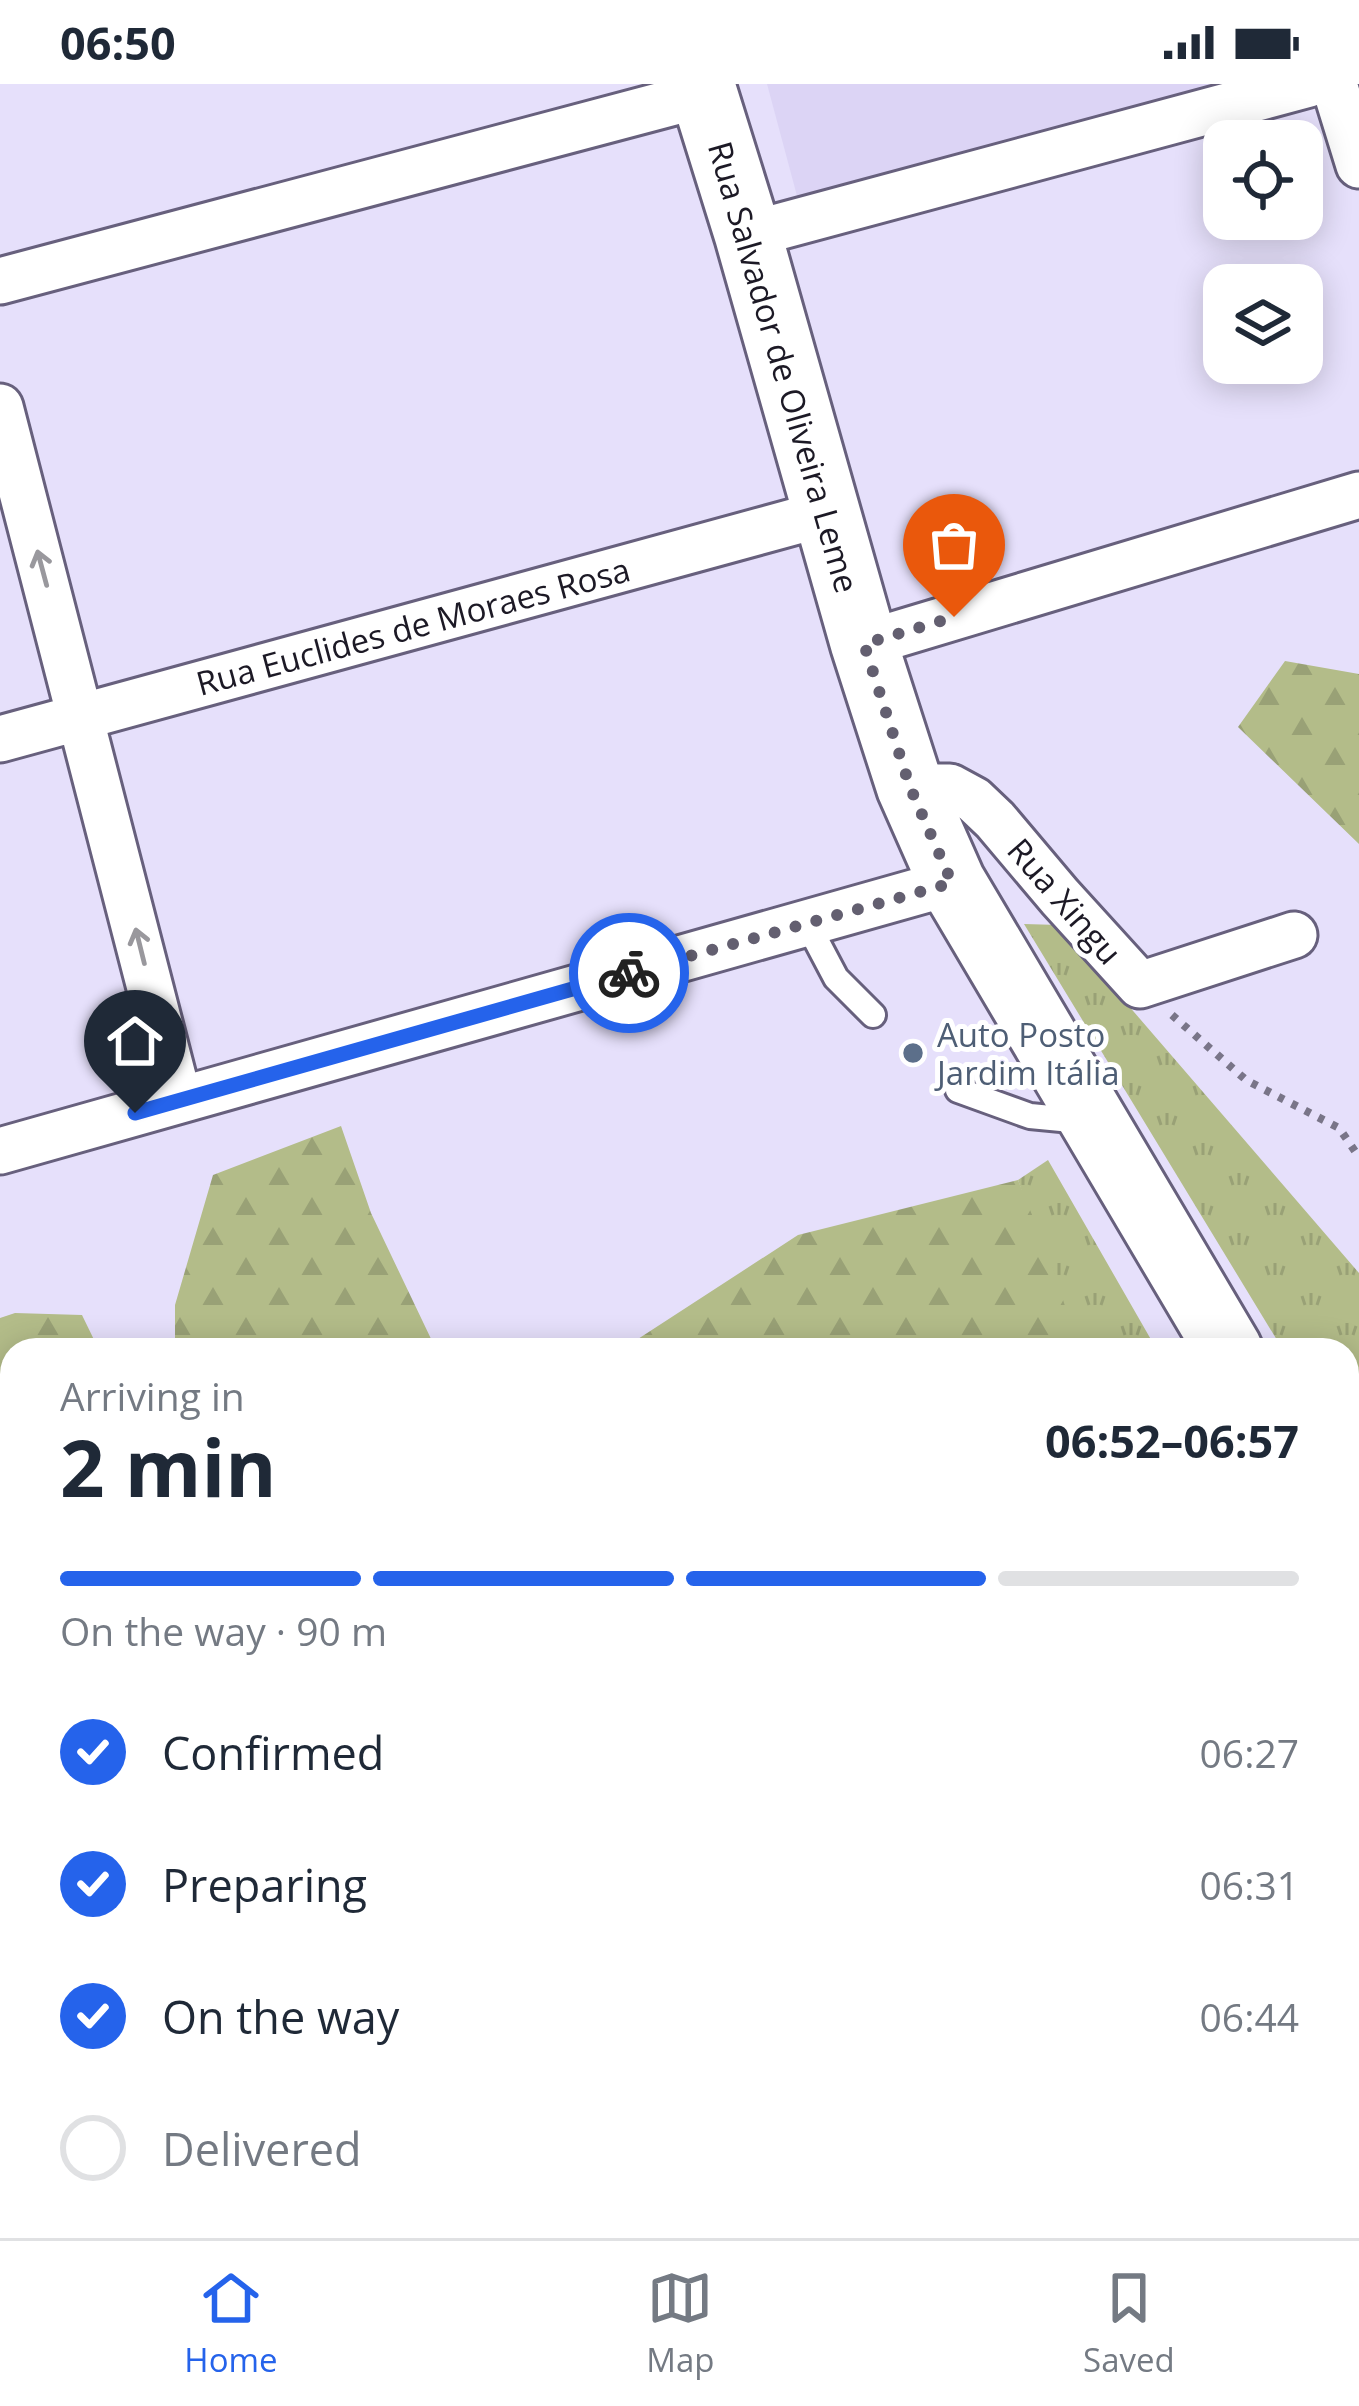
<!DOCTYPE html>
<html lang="en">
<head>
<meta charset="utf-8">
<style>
	body { margin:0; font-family:"Open Sans",sans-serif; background:#f6f6f7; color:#1f2937; height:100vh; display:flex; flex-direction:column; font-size:45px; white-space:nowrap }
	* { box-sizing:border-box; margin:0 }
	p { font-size:39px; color:#747a83 }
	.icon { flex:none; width:66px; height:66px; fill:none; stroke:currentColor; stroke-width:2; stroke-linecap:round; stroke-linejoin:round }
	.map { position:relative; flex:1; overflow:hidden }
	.panel { position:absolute; left:0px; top:1254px; width:1359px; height:900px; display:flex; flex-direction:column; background:#fff; border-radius:36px 36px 0 0; box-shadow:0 6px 30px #0003 }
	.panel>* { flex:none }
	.fabs { position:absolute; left:1203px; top:36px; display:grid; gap:24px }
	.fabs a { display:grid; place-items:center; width:120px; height:120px; border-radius:24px; background:#fff; box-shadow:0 6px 30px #0003; font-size:60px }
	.pin { position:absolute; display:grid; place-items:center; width:102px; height:102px; color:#fff; margin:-123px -51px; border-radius:50% 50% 50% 0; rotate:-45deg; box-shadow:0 0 12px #0007 }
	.pin .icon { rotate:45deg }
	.courier { position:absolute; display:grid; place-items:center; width:120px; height:120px; margin:-60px; border:9px solid #2563eb; border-radius:50%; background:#fff; color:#222; box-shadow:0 3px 15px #0007 }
	.summary em { font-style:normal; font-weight:700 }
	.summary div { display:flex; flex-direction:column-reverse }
	.summary { display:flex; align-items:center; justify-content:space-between; height:204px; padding:0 60px }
	h1 { font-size:78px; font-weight:700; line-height:90px }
	.bar { display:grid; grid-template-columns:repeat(4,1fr); gap:18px 12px; align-content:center; height:144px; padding:0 60px }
	.bar i { height:15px; border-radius:9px; background:#e0e1e3 }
	.bar .current { background:#2563eb }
	.bar p { grid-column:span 4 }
	ol { padding:0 60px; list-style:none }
	li { display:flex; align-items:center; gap:36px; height:132px }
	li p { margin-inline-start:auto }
	li .icon { padding:12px; border-radius:50%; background:#2563eb; color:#fff; stroke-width:4 }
	li:last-child { color:#747a83 }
	li i { width:66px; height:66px; border:6px solid #e0e1e3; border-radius:50% }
	.status { display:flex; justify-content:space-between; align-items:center; height:84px; padding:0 60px; background:#fff; direction:ltr }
	.status svg { height:33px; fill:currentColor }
	.dock { display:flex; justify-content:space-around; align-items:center; height:168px; border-top:3px solid #e0e1e3; background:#fff; font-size:33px; color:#747a83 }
	.dock a { display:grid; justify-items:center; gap:6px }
	.dock .current { color:#2563eb }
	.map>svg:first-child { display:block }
	.built { fill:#dcd4f5 }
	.grass { fill:url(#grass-tufts) }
	.forest { fill:url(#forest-firs) }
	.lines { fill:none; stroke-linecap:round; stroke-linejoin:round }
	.stream { stroke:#4cabaf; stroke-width:12 }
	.service-casing { stroke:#67607d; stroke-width:30 }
	.minor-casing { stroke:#67607d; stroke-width:51 }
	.secondary-casing { stroke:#67607d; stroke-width:72 }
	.primary-casing { stroke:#67607d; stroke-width:72 }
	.path { stroke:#797588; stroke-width:8; stroke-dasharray:6 9; stroke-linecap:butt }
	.service { stroke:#fff; stroke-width:24 }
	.minor { stroke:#fff; stroke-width:45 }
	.secondary { stroke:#fff; stroke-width:66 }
	.primary { stroke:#fff; stroke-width:66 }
	.oneway { stroke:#99989d }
	.done { stroke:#635f70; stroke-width:12; stroke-dasharray:0 21.6 }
	.route { stroke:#2563eb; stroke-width:15 }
	.service-dot { fill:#5c6f8a; stroke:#fff; stroke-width:4.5 }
	.labels { text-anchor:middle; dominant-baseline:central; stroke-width:10; stroke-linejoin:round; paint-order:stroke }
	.street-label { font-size:33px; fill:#1c1925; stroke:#fff }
	.service-label { font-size:33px; fill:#4e5e75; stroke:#fff; text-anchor:start }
</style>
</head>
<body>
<div class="status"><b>06:50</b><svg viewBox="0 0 49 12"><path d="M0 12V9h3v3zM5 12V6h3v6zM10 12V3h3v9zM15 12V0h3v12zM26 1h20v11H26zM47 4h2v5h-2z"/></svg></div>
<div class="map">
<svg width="1359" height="2154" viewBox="0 0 1359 2154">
	<defs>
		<pattern id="grass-tufts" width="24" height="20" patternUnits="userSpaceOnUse" patternTransform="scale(3)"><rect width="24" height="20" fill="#b3bc89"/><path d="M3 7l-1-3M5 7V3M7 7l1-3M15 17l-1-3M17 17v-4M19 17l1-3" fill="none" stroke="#99a176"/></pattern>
		<pattern id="forest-firs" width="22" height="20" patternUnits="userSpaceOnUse" patternTransform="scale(3)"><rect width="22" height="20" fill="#b3bc89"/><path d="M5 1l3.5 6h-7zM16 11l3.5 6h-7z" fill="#99a176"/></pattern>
	</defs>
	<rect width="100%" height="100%" fill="#e6e0fb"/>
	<path class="built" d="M767 0H1242L797 112Z"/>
	<path class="grass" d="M1024 840 1059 841 1359 1189V1391L1347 1371V1266H1283Z
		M1048 1076 1157 1266H1076L1018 1096Z
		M1347 1590 1359 1610V1831L1347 1814Z"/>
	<path class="forest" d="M1285 577 1359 590V760L1238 643Z
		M341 1042 371 1129 433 1259 432 1266H175V1221L213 1091Z
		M1018 1096 1051 1178 1079 1266H621L798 1151Z
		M15 1229 82 1231 99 1266H12V1714L0 1720V1234Z"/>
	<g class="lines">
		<path class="stream" d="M0 1592 12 1584"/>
		<defs>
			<path id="service" d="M807 839 836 894 873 931
				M958 1006 1030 1032 1082 1037"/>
			<path id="minor" d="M1334 0 1359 81
				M748 151 1309 0
				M0 197 704 10
				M0 323 179 1016
				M864 560 1359 411
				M0 655 826 429
				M910 703H950L974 716 995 736 1060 813 1140 901 1294 851
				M0 1067 952 798
				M0 1752 12 1745
				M1347 1867 1359 1885
				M635 2142 642 2154
				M46 2154 61 2142
				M476 2154 501 2142"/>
			<path id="secondary" d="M1290 2154 1314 2142"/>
			<path id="primary" d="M701 0 748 151 864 560 910 703 952 798 1229 1266
				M1347 1465 1359 1487"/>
		</defs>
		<use href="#service" class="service-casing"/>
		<use href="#minor" class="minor-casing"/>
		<use href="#secondary" class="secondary-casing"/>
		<use href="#primary" class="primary-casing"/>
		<path class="path" d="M1172 931 1246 996 1339 1044 1359 1073"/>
		<use href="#service" class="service"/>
		<use href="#minor" class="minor"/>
		<use href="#secondary" class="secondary"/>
		<use href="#primary" class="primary"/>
	</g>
	<defs><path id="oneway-shaft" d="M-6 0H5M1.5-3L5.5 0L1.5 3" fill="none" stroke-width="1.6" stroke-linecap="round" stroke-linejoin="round" transform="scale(3)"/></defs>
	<g class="oneway">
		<use href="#oneway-shaft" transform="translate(42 484) rotate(-105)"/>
		<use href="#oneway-shaft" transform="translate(140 862) rotate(-104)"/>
	</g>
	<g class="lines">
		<path class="done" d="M629 889 952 799 910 703 864 560 954 533"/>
		<path class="route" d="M135 1029 629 889"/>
	</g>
	<circle class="service-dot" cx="913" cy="969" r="12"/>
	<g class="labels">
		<g class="street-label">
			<text transform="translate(784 283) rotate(74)">Rua Salvador de Oliveira Leme</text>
			<text transform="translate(413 542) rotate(-15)">Rua Euclides de Moraes Rosa</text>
			<text transform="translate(1065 817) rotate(49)">Rua Xingu</text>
		</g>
		<g class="service-label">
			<text x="937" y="950">Auto Posto<tspan x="937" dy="38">Jardim Itália</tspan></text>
		</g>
	</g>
</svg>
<div class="fabs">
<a><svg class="icon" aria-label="locate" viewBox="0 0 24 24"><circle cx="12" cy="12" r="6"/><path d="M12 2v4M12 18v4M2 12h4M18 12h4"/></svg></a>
<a><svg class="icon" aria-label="layers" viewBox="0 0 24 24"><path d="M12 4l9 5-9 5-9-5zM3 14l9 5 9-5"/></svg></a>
</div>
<div class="pin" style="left:954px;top:533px;background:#ea580c"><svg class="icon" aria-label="bag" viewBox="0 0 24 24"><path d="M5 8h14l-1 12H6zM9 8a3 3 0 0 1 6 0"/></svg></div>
<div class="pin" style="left:135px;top:1029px;background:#1f2937"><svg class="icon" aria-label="home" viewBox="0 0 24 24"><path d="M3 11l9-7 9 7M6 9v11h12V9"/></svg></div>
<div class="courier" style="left:629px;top:889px"><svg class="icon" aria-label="bike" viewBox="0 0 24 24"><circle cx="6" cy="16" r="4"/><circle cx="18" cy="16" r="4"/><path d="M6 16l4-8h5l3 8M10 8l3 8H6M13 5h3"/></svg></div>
<section class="panel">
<div class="summary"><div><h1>2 min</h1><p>Arriving in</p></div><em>06:52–06:57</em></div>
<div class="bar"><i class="current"></i><i class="current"></i><i class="current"></i><i></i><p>On the way · 90 m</p></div>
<ol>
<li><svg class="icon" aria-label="check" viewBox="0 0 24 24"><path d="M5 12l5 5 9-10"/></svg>Confirmed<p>06:27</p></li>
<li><svg class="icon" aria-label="check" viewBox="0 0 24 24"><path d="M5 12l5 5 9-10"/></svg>Preparing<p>06:31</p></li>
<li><svg class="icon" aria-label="check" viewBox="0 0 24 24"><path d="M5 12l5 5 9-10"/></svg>On the way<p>06:44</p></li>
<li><i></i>Delivered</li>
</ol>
</section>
</div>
<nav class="dock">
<a class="current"><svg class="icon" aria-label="home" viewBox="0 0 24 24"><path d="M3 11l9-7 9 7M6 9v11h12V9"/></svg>Home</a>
<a><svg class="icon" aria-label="map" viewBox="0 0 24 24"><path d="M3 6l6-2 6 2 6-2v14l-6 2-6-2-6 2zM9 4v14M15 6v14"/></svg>Map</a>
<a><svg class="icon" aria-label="saved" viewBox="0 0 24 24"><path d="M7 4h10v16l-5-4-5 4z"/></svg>Saved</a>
</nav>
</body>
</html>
